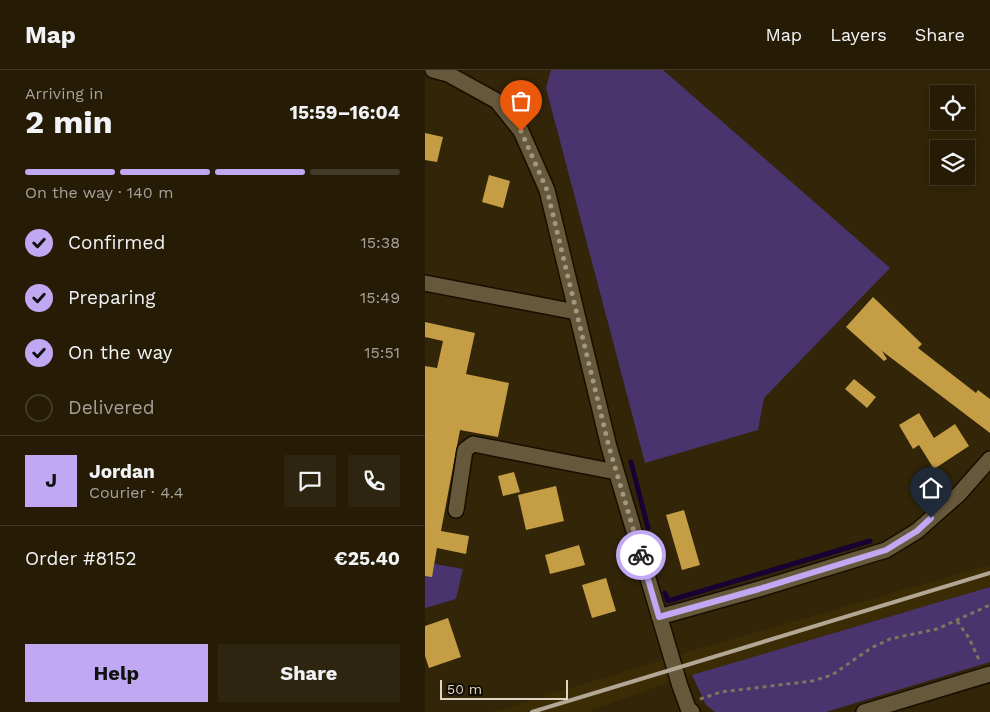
<!DOCTYPE html>
<html lang="en">
<head>
<meta charset="utf-8">
<style>
	body { margin:0; font-family:"Work Sans",sans-serif; background:#2e2510; color:#f1f3f6; height:100vh; display:flex; flex-direction:column; font-size:19px; white-space:nowrap }
	* { box-sizing:border-box; margin:0 }
	p { font-size:16px; color:#a4a19b }
	.icon { flex:none; width:28px; height:28px; fill:none; stroke:currentColor; stroke-width:2; stroke-linecap:round; stroke-linejoin:round }
	.map { position:relative; flex:1; overflow:hidden }
	.panel { display:flex; flex-direction:column; background:#261c06; width:425px }
	.panel>* { flex:none }
	.controls { position:absolute; left:505px; top:15px; display:grid; gap:10px }
	.controls a { display:grid; place-items:center; width:45px; height:45px; border-radius:0px; background:#261c06; box-shadow:0 2px 12px #0003,0 0 0 1px #423a28; font-size:25px }
	.scale { position:absolute; left:15px; bottom:12px; width:128px; box-sizing:border-box; padding-left:5px; border:2px solid #ddd4c4; border-top:0; font-size:14px; line-height:18px; white-space:nowrap; color:#ddd4c4; -webkit-text-stroke:4px #150f05; paint-order:stroke }
	.pin { position:absolute; display:grid; place-items:center; width:42px; height:42px; color:#fff; margin:-51px -21px; border-radius:50% 50% 50% 0; rotate:-45deg; box-shadow:0 0 5px #0007 }
	.pin .icon { rotate:45deg }
	.courier { position:absolute; display:grid; place-items:center; width:50px; height:50px; margin:-25px; border:4px solid #c0a8f3; border-radius:50%; background:#fff; color:#222; box-shadow:0 1px 6px #0007 }
	.overview em { font-style:normal; font-weight:700 }
	.overview div { display:flex; flex-direction:column-reverse }
	.overview { display:flex; align-items:center; justify-content:space-between; height:85px; padding:0 25px }
	h1 { font-size:32px; font-weight:700; line-height:38px }
	.bar { display:grid; grid-template-columns:repeat(4,1fr); gap:8px 5px; align-content:center; height:60px; padding:0 25px }
	.bar i { height:6px; border-radius:4px; background:#423a28 }
	.bar .on { background:#c0a8f3 }
	.bar p { grid-column:span 4 }
	.line { display:flex; align-items:center; gap:12px; padding:0 25px; border-top:1px solid #423a28 }
	.line div { flex:1 }
	.round { display:grid; place-items:center; flex:none; width:52px; height:52px; border-radius:0px; background:#2e2510 }
	ol { padding:0 25px; list-style:none }
	li { display:flex; align-items:center; gap:15px; height:55px }
	li p { margin-inline-start:auto }
	li .icon { padding:5px; border-radius:50%; background:#c0a8f3; color:#111; stroke-width:4 }
	li:last-child { color:#a4a19b }
	li i { width:28px; height:28px; border:2px solid #423a28; border-radius:50% }
	.primary-button { display:flex; gap:10px; margin-top:auto; padding:10px 25px }
	.primary-button a { flex:1; height:58px; border-radius:0px; background:#c0a8f3; color:#111; font-size:20px; font-weight:700; line-height:58px; text-align:center }
	.primary-button a+a { background:#2e2510; color:#f1f3f6 }
	header { display:flex; align-items:center; gap:30px; box-sizing:border-box; height:70px; padding:0 25px; background:#261c06; border-bottom:1px solid #423a28 }
	header strong { font-size:24px }
	nav { display:flex; gap:28px; margin-inline-start:auto; font-size:18px }
	main { display:flex; flex:1; min-height:0 }
	.map>svg:first-child { display:block }
	.built { fill:#3c2c05 }
	.green { fill:#49346e }
	.lines { fill:none; stroke-linecap:round; stroke-linejoin:round }
	.stream { stroke:#180133; stroke-width:5 }
	.building { fill:#c49d45 }
	.minor-casing { stroke:#180e00; stroke-width:18 }
	.path { stroke:#7f745d; stroke-width:3; stroke-dasharray:4 4; stroke-linecap:butt }
	.minor { stroke:#66583b; stroke-width:15 }
	.rail { stroke:#b1a794; stroke-width:4 }
	.done { stroke:#a19782; stroke-width:5; stroke-dasharray:0 9 }
	.route { stroke:#c0a8f3; stroke-width:6 }
</style>
</head>
<body>
<header>
<strong>Map</strong>
<nav><a>Map</a><a>Layers</a><a>Share</a></nav>
</header>
<main>
<section class="panel">
<div class="overview"><div><h1>2 min</h1><p>Arriving in</p></div><em>15:59–16:04</em></div>
<div class="bar"><i class="on"></i><i class="on"></i><i class="on"></i><i></i><p>On the way · 140 m</p></div>
<ol>
<li><svg class="icon" aria-label="check" viewBox="0 0 24 24"><path d="M5 12l5 5 9-10"/></svg>Confirmed<p>15:38</p></li>
<li><svg class="icon" aria-label="check" viewBox="0 0 24 24"><path d="M5 12l5 5 9-10"/></svg>Preparing<p>15:49</p></li>
<li><svg class="icon" aria-label="check" viewBox="0 0 24 24"><path d="M5 12l5 5 9-10"/></svg>On the way<p>15:51</p></li>
<li><i></i>Delivered</li>
</ol>
<div class="line" style="height:90px"><b class="round" style="background:#c0a8f3;color:#111">J</b><div><b>Jordan</b><p>Courier · 4.4</p></div><a class="round"><svg class="icon" aria-label="chat" viewBox="0 0 24 24"><path d="M4 5h16v11H9l-5 4z"/></svg></a><a class="round"><svg class="icon" aria-label="phone" viewBox="0 0 24 24"><path d="M5 4h4l2 5-3 2q2 4 5 5l2-3 5 2v4C11 20 4 13 5 4z"/></svg></a></div>
<div class="line" style="height:65px"><div>Order #8152</div><b>€25.40</b></div>
<div class="primary-button"><a>Help</a><a>Share</a></div>
</section>
<div class="map">
<svg width="565" height="642" viewBox="0 0 565 642">
	<rect width="100%" height="100%" fill="#322508"/>
	<path class="built" d="M565 495V517L248 611 162 642H68L276 578Z"/>
	<path class="green" d="M126 0H238L465 198 339 328 333 360 220 393 121 18Z
		M0 492 38 499 31 529 0 538Z
		M565 517V592L401 642H290L281 635 267 605Z"/>
	<g class="lines">
		<path class="stream" d="M206 392 223 458
			M240 523 243 531 445 471"/>
	</g>
	<path class="building" d="M0 63 18 67 12 92 0 90Z
		M64 105 85 111 78 138 57 132Z
		M448 227 497 274 493 278 551 323 553 320 565 329V363L457 281 462 289 459 291 421 257Z
		M0 252 50 263 41 304 84 313 73 367 35 360 16 461 44 466 41 484 12 478 7 507 0 506V296L12 298 18 271 0 267Z
		M429 309 451 327 442 338 420 319Z
		M494 343 509 368 530 354 544 376 509 399 494 375 488 379 474 355Z
		M89 402 95 422 78 426 73 406Z
		M131 416 139 451 101 460 93 425Z
		M259 440 275 495 257 500 241 445Z
		M154 475 160 495 125 504 120 485Z
		M181 508 191 541 167 548 157 515Z
		M23 548 36 587 4 598 0 586V556Z"/>
	<g class="lines">
		<defs>
			<path id="minor" d="M8 0 23 4 72 31 96 61 122 120 184 377 255 616 263 638 267 642
				M0 213 151 242
				M31 440 40 380 48 374 191 402
				M234 547 334 519 461 480 492 461 534 424 565 389
				M439 642 565 604"/>
		</defs>
		<use href="#minor" class="minor-casing"/>
		<path class="path" d="M532 551 544 568 555 592
			M275 629 296 622 387 611 407 605 446 578 465 569 512 559 565 535"/>
		<use href="#minor" class="minor"/>
		<path class="rail" d="M107 642 565 503"/>
	</g>
	<g class="lines">
		<path class="done" d="M96 61 122 120 184 377 216 485"/>
		<path class="route" d="M216 485 234 547 334 519 461 480 492 461 506 448"/>
	</g>
</svg>
<div class="controls">
<a><svg class="icon" aria-label="locate" viewBox="0 0 24 24"><circle cx="12" cy="12" r="6"/><path d="M12 2v4M12 18v4M2 12h4M18 12h4"/></svg></a>
<a><svg class="icon" aria-label="layers" viewBox="0 0 24 24"><path d="M12 4l9 5-9 5-9-5zM3 14l9 5 9-5"/></svg></a>
</div>
<div class="scale">50 m</div>
<div class="pin" style="left:96px;top:61px;background:#ea580c"><svg class="icon" aria-label="bag" viewBox="0 0 24 24"><path d="M5 8h14l-1 12H6zM9 8a3 3 0 0 1 6 0"/></svg></div>
<div class="pin" style="left:506px;top:448px;background:#1f2937"><svg class="icon" aria-label="home" viewBox="0 0 24 24"><path d="M3 11l9-7 9 7M6 9v11h12V9"/></svg></div>
<div class="courier" style="left:216px;top:485px"><svg class="icon" aria-label="bike" viewBox="0 0 24 24"><circle cx="6" cy="16" r="4"/><circle cx="18" cy="16" r="4"/><path d="M6 16l4-8h5l3 8M10 8l3 8H6M13 5h3"/></svg></div>
</div>
</main>
</body>
</html>
